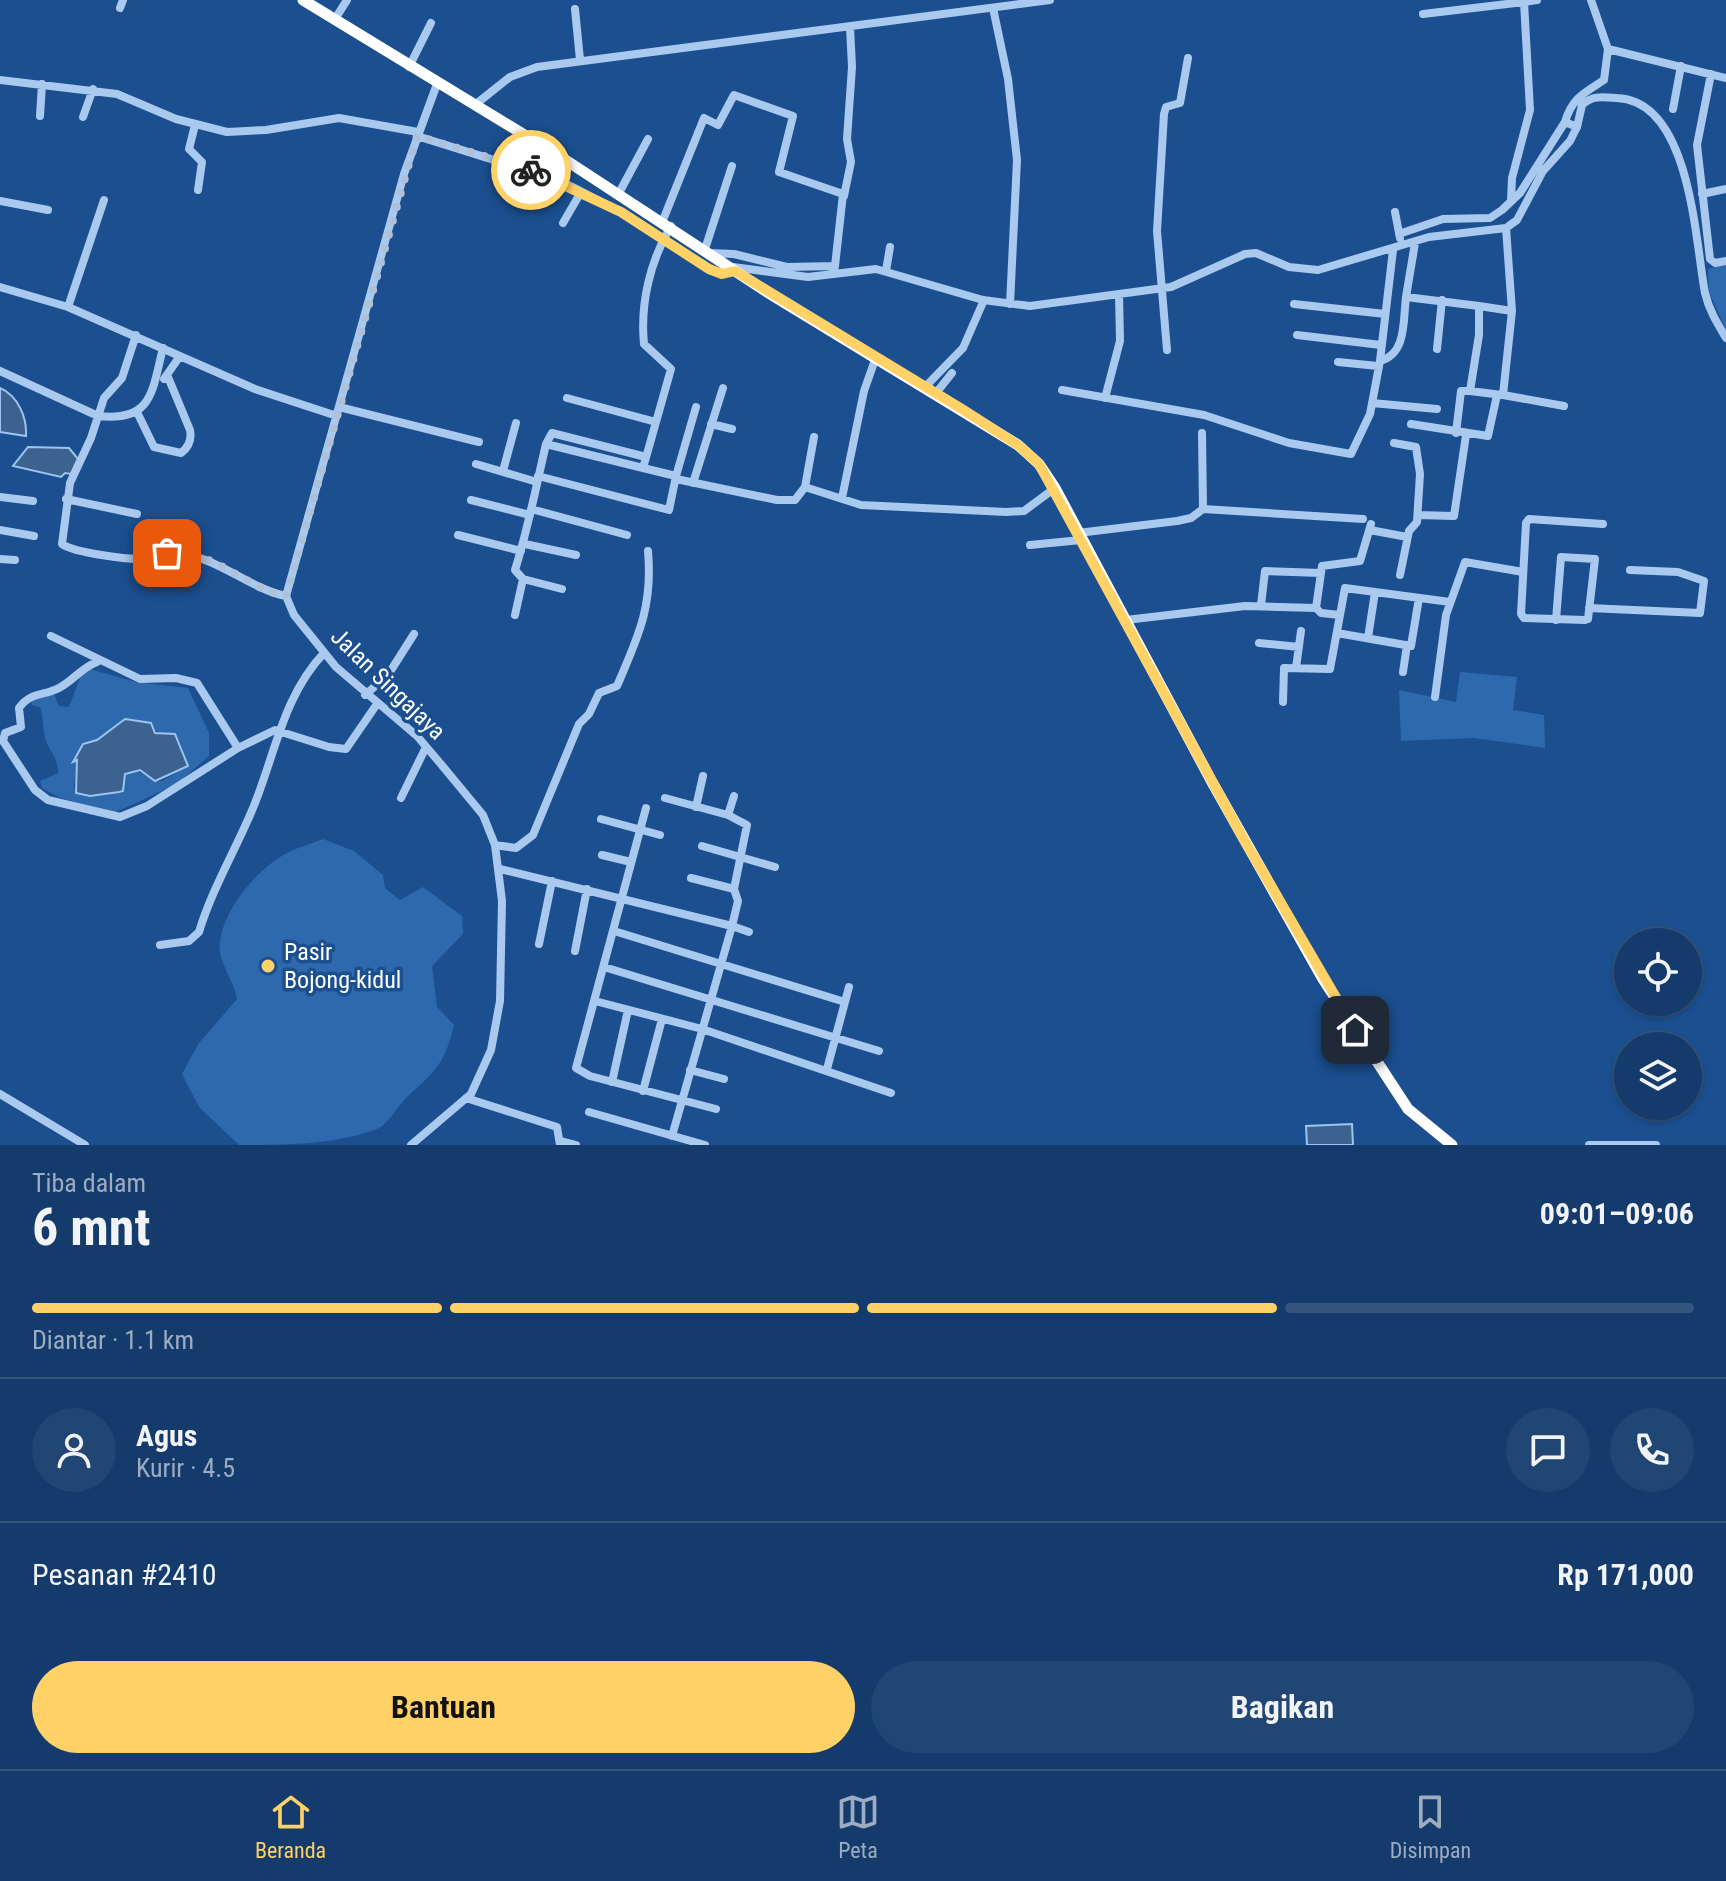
<!DOCTYPE html>
<html lang="id">
<head>
<meta charset="utf-8">
<style>
	body { margin:0; font-family:"Roboto Condensed",sans-serif; background:#214673; color:#f1f3f6; height:100vh; display:flex; flex-direction:column; font-size:30px; white-space:nowrap }
	* { box-sizing:border-box; margin:0 }
	p { font-size:26px; color:#9dadc1 }
	.icon { flex:none; width:44px; height:44px; fill:none; stroke:currentColor; stroke-width:2; stroke-linecap:round; stroke-linejoin:round }
	.map { position:relative; height:1145px; overflow:hidden }
	.panel { display:flex; flex-direction:column; background:#143b6b; flex:1 }
	.panel>* { flex:none }
	.buttons { position:absolute; left:1614px; top:928px; display:grid; gap:16px }
	.buttons a { display:grid; place-items:center; width:88px; height:88px; border-radius:50%; background:#143b6b; box-shadow:0 2px 6px #0004,0 0 0 2px #33557e; font-size:40px }
	.pin { position:absolute; display:grid; place-items:center; width:68px; height:68px; color:#fff; margin:-34px; border-radius:16px; box-shadow:0 4px 12px #0006 }
	.courier { position:absolute; display:grid; place-items:center; width:80px; height:80px; margin:-40px; border:6px solid #ffd166; border-radius:50%; background:#fff; color:#222; box-shadow:0 2px 10px #0007 }
	.overview em { font-style:normal; font-weight:700 }
	.overview div { display:flex; flex-direction:column-reverse }
	.overview { display:flex; align-items:center; justify-content:space-between; height:136px; padding:0 32px }
	h1 { font-size:52px; font-weight:700; line-height:60px }
	.bar { display:grid; grid-template-columns:repeat(4,1fr); gap:12px 8px; align-content:center; height:96px; padding:0 32px }
	.bar i { height:10px; border-radius:6px; background:#33557e }
	.bar .active { background:#ffd166 }
	.bar p { grid-column:span 4 }
	.line { display:flex; align-items:center; gap:20px; padding:0 32px; border-top:2px solid #33557e }
	.line div { flex:1 }
	.round { display:grid; place-items:center; flex:none; width:84px; height:84px; border-radius:42px; background:#214673 }
	.cta { display:flex; gap:16px; margin-top:auto; padding:16px 32px }
	.cta a { flex:1; height:92px; border-radius:48px; background:#ffd166; color:#111; font-size:32px; font-weight:700; line-height:92px; text-align:center }
	.cta a+a { background:#214673; color:#f1f3f6 }
	.tabs { display:flex; justify-content:space-around; align-items:center; height:112px; border-top:2px solid #33557e; background:#143b6b; font-size:22px; color:#9dadc1 }
	.tabs a { display:grid; justify-items:center; gap:4px }
	.tabs .active { color:#ffd166 }
	.map>svg:first-child { display:block }
	.green { fill:#2e69ad; fill-rule:evenodd }
	.water { fill:#3c6290; stroke:#9cc4f0; stroke-width:2 }
	.lines { fill:none; stroke-linecap:round; stroke-linejoin:round }
	.minor { stroke:#a9c9ee; stroke-width:8 }
	.highway { stroke:#fff; stroke-width:11 }
	.done { stroke:#afc1d8; stroke-width:8; stroke-dasharray:0 14.4 }
	.route { stroke:#ffd166; stroke-width:10 }
	.poi-dot { fill:#ffd166; stroke:#1b4f8f; stroke-width:3 }
	.labels { text-anchor:middle; dominant-baseline:central; stroke-width:7; stroke-linejoin:round; paint-order:stroke }
	.street-label { font-size:24px; fill:#fff; stroke:#1b4f8f }
	.poi-label { font-size:24px; fill:#fff; stroke:#1b4f8f; text-anchor:start }
</style>
</head>
<body>
<div class="map">
<svg width="1726" height="1145" viewBox="0 0 1726 1145">
	<rect width="100%" height="100%" fill="#1b4f8f"/>
	<path class="green" d="M1726 264V330L1709 292 1708 269Z
		M90 669 136 682 188 688 209 733V756L177 784 114 813 58 797 42 788 40 781 58 773C58 758 51 753 46 741 42 730 44 718 40 707L32 705V698L54 694 59 706 69 707 81 675ZM125 719 179 740 188 766 162 781H155L136 770 125 774 122 784 74 789 77 759 83 744 96 740Z
		M1460 672 1517 677 1513 710 1544 715 1545 748 1474 738 1401 741 1399 690 1456 702Z
		M323 839 354 851 383 875 385 888 400 900 423 887 462 916 463 934 432 966 437 1007 454 1025C445 1063 436 1071 408 1096 398 1105 390 1122 379 1128 337 1145 285 1145 239 1145L199 1107 182 1074 199 1043 237 999C234 982 221 964 220 952 216 917 257 868 287 853 298 847 311 844 323 839Z"/>
	<path class="water" d="M0 388C18 396 27 417 26 436L0 432Z
		M28 447 69 448 78 459 71 474 65 473 61 477 13 466Z
		M125 719 151 723 155 733 175 734 188 766 155 781 140 770 125 774 123 791 119 792 90 796 76 793 77 760 73 762 83 744 97 740Z
		M1352 1124 1353 1145H1307L1306 1126Z"/>
	<g class="lines">
		<path class="minor" d="M120 8 123 0
			M993 8 1008 79 1017 160 1010 304
			M575 9 580 60
			M1423 14 1524 2
			M335 19 347 0
			M1608 49 1726 78
			M409 67 431 23
			M1711 74 1697 145 1710 259 1715 263 1726 261
			M0 80 117 94 176 119 227 132 266 130 339 118 418 132
			M476 104 510 77 537 67 1050 0
			M1673 109 1681 66
			M40 116 42 84
			M83 117 93 89
			M195 125 189 149 202 162 198 190
			M1577 127 1582 105C1592 95 1603 97 1617 98 1691 101 1695 241 1705 293 1709 310 1717 323 1726 338
			M417 136 561 181 621 212 709 269 722 274 734 271
			M619 193 648 139
			M1702 194 1726 189
			M844 196 851 162 847 139 852 67 850 27
			M0 201 48 210
			M1511 201 1512 178 1530 110 1524 2 1537 0
			M1395 212 1400 238
			M663 220 704 118 718 125 734 95 793 116 779 172 843 194 835 266
			M563 223 581 192
			M1506 228 1512 311 1503 395 1564 406
			M1399 234 1443 219 1490 218 1502 210 1520 193 1565 122
			M705 249 732 166
			M710 253 734 254 787 267 835 266 834 271
			M733 267 808 277 876 269 983 300 1030 306 1171 287 1245 254 1256 253 1289 267 1318 270 1429 237 1506 228 1517 220 1543 171 1570 141 1577 127 1565 122C1572 98 1584 93 1604 80L1608 49 1591 0
			M886 271 890 247
			M0 287 68 307 255 389 337 416
			M1406 297 1415 243
			M1294 304 1385 314
			M1479 306 1512 311
			M68 307 104 200
			M136 335 122 378 104 398 91 438 70 483 62 544C74 553 131 560 147 559 157 558 167 551 177 553 218 557 250 589 286 596
			M1297 335 1381 345
			M1437 349 1442 300
			M1167 350 1157 231 1164 114 1166 107 1180 103 1188 58
			M1380 361 1393 250
			M1338 362 1378 366
			M0 371 98 416C153 422 152 391 163 348
			M164 379 180 356
			M925 387 963 348 984 300
			M1062 390 1204 415 1289 443 1351 454 1370 414 1380 361C1407 354 1403 320 1406 297L1479 306V335L1470 391H1461L1456 433
			M1470 391 1502 395
			M936 393 952 373
			M567 398 656 422
			M1105 398 1120 341 1119 294
			M1372 403 1437 409
			M339 407 479 442
			M137 412 154 447 181 453C189 447 192 440 190 430L168 377
			M711 424 732 429
			M1411 424 1488 436 1497 395
			M1202 433 1203 509
			M1394 443 1416 447 1420 474 1417 522 1409 531 1400 575
			M546 444 552 433 646 457
			M476 464 537 482
			M643 468 676 476 696 407
			M503 471 516 423
			M538 476 669 510 676 476
			M676 479 777 500H795L805 487 814 437
			M693 483 723 388
			M805 487 861 505 1006 512 1024 511 1055 488
			M0 497 33 501
			M842 498 864 391 876 357
			M66 499 137 514
			M471 500 530 515
			M531 509 627 535
			M1418 515 1454 516 1466 435
			M0 530 34 536
			M1370 530 1407 537
			M1078 533 1177 521 1191 518 1203 509 1363 519
			M458 535 521 551
			M525 544 576 555
			M1030 545 1081 540
			M0 559 15 560
			M562 589 523 579 515 570C528 529 536 487 546 444L643 468 671 369 644 344C640 304 650 261 671 226
			M1261 605 1265 571 1321 573
			M1316 608 1321 613 1340 615
			M1589 608 1700 613 1704 581 1678 572 1630 570
			M515 615 523 579
			M1126 620 1245 606 1316 608 1322 566 1360 561 1371 524
			M1556 620 1561 557 1595 559 1588 619 1585 620 1524 618 1521 614 1526 523 1529 519 1603 524
			M1337 633 1411 646 1419 598
			M51 636 140 679 176 678 197 683 238 748
			M1368 638 1375 592
			M1259 643 1299 647
			M97 662C81 668 74 680 59 688 44 696 30 692 19 708L21 727 5 733 3 741 35 790 48 800 120 817 147 806 238 748 275 730 329 747 346 749 377 704
			M1296 668 1301 631
			M1403 672 1407 645
			M365 695 388 675 414 634
			M1435 697 1446 615 1465 562 1523 572
			M1283 702 1284 668 1330 669 1345 588 1450 602
			M401 798 426 747
			M665 798 728 815 747 825 734 889 738 901 732 926 749 932
			M696 807 703 776
			M646 808 576 1068 590 1076 716 1109
			M728 815 734 796
			M601 819 660 835
			M495 845 516 848 533 835 579 724 589 714 599 693 617 686C638 637 653 607 648 551
			M702 846 775 867
			M602 855 631 862
			M500 869 732 926 672 1136
			M691 878 734 889
			M614 931 845 1002 827 1069
			M539 944 552 881
			M160 945 189 941 199 932C212 889 236 849 253 808 275 755 283 696 324 653
			M575 951 587 889
			M604 967 879 1051
			M595 1001 702 1029 891 1093
			M845 1002 849 987
			M690 1070 724 1079
			M612 1082 628 1010
			M643 1091 662 1019
			M0 1094 85 1145
			M466 1098 557 1127 560 1145
			M589 1112 705 1145
			M561 1141 576 1145
			M411 1145 471 1094 491 1050 500 1001 502 901 495 845 483 815 440 763 417 736 336 667 294 615 286 596 404 174 437 84
			M1589 1145H1656"/>
		<path class="highway" d="M303 0 564 159 767 292 1018 445 1039 464 1055 488 1212 782 1323 979 1408 1109 1452 1145"/>
	</g>
	<g class="lines">
		<path class="done" d="M167 553C210 547 246 589 286 596L417 136 531 170"/>
		<path class="route" d="M531 170 621 212 709 269 722 274 735 271 962 409 1018 445 1039 464 1243 838 1355 1030"/>
	</g>
	<circle class="poi-dot" cx="268" cy="966" r="8"/>
	<g class="labels">
		<g class="street-label">
			<text transform="translate(388 684) rotate(44)">Jalan Singajaya</text>
		</g>
		<g class="poi-label">
			<text x="284" y="952">Pasir<tspan x="284" dy="28">Bojong-kidul</tspan></text>
		</g>
	</g>
</svg>
<div class="buttons">
<a><svg class="icon" aria-label="locate" viewBox="0 0 24 24"><circle cx="12" cy="12" r="6"/><path d="M12 2v4M12 18v4M2 12h4M18 12h4"/></svg></a>
<a><svg class="icon" aria-label="layers" viewBox="0 0 24 24"><path d="M12 4l9 5-9 5-9-5zM3 14l9 5 9-5"/></svg></a>
</div>
<div class="pin" style="left:167px;top:553px;background:#ea580c"><svg class="icon" aria-label="bag" viewBox="0 0 24 24"><path d="M5 8h14l-1 12H6zM9 8a3 3 0 0 1 6 0"/></svg></div>
<div class="pin" style="left:1355px;top:1030px;background:#1f2937"><svg class="icon" aria-label="home" viewBox="0 0 24 24"><path d="M3 11l9-7 9 7M6 9v11h12V9"/></svg></div>
<div class="courier" style="left:531px;top:170px"><svg class="icon" aria-label="bike" viewBox="0 0 24 24"><circle cx="6" cy="16" r="4"/><circle cx="18" cy="16" r="4"/><path d="M6 16l4-8h5l3 8M10 8l3 8H6M13 5h3"/></svg></div>
</div>
<section class="panel">
<div class="overview"><div><h1>6 mnt</h1><p>Tiba dalam</p></div><em>09:01–09:06</em></div>
<div class="bar"><i class="active"></i><i class="active"></i><i class="active"></i><i></i><p>Diantar · 1.1 km</p></div>
<div class="line" style="height:144px"><a class="round"><svg class="icon" aria-label="person" viewBox="0 0 24 24"><circle cx="12" cy="8" r="4"/><path d="M4 21q1-7 8-7t8 7"/></svg></a><div><b>Agus</b><p>Kurir · 4.5</p></div><a class="round"><svg class="icon" aria-label="chat" viewBox="0 0 24 24"><path d="M4 5h16v11H9l-5 4z"/></svg></a><a class="round"><svg class="icon" aria-label="phone" viewBox="0 0 24 24"><path d="M5 4h4l2 5-3 2q2 4 5 5l2-3 5 2v4C11 20 4 13 5 4z"/></svg></a></div>
<div class="line" style="height:104px"><div>Pesanan #2410</div><b>Rp 171,000</b></div>
<div class="cta"><a>Bantuan</a><a>Bagikan</a></div>
</section>
<nav class="tabs">
<a class="active"><svg class="icon" aria-label="home" viewBox="0 0 24 24"><path d="M3 11l9-7 9 7M6 9v11h12V9"/></svg>Beranda</a>
<a><svg class="icon" aria-label="map" viewBox="0 0 24 24"><path d="M3 6l6-2 6 2 6-2v14l-6 2-6-2-6 2zM9 4v14M15 6v14"/></svg>Peta</a>
<a><svg class="icon" aria-label="saved" viewBox="0 0 24 24"><path d="M7 4h10v16l-5-4-5 4z"/></svg>Disimpan</a>
</nav>
</body>
</html>
